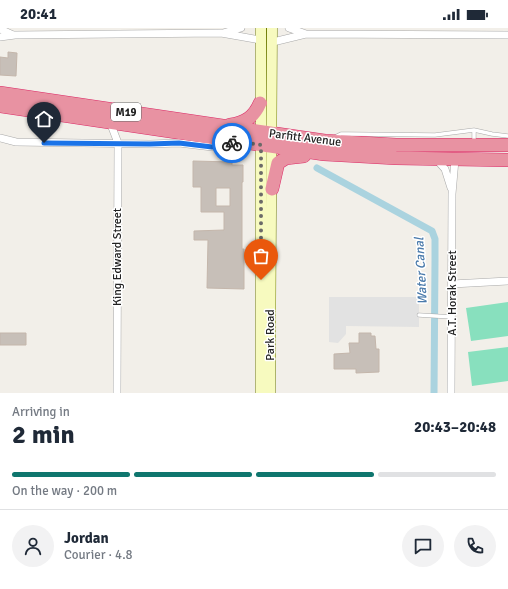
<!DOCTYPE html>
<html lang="en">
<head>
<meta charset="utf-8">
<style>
	body { margin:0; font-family:Signika,sans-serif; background:#f2f2f3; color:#1f2937; height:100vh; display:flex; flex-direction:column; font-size:15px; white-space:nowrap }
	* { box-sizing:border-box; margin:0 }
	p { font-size:13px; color:#747a83 }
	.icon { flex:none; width:22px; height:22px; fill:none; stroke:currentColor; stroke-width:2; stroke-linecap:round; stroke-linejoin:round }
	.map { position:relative; height:365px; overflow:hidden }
	.panel { display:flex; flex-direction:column; background:#fff; flex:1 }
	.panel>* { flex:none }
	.pin { position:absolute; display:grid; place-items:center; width:34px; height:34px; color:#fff; margin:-41px -17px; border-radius:50% 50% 50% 0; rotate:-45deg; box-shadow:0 0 4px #0007 }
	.pin .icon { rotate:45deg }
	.courier { position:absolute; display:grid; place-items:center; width:40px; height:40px; margin:-20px; border:3px solid #1a73e8; border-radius:50%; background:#fff; color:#222; box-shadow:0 1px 5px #0007 }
	.headline em { font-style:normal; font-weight:800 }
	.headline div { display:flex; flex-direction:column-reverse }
	.headline { display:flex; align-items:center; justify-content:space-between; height:68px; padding:0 12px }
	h1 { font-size:26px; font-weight:800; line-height:30px }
	.bar { display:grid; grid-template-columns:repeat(4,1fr); gap:6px 4px; align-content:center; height:48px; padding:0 12px }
	.bar i { height:5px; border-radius:3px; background:#e0e1e3 }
	.bar .on { background:#0f766e }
	.bar p { grid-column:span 4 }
	.line { display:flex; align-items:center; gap:10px; padding:0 12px; border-top:1px solid #e0e1e3 }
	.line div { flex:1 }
	.round { display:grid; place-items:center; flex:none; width:42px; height:42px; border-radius:21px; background:#f2f2f3 }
	.status { display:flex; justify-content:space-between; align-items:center; height:28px; padding:0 20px; background:#fff; direction:ltr }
	.status svg { height:11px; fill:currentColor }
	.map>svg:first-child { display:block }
	.pitch { fill:#88e0be }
	.parking { fill:#e2e2e2 }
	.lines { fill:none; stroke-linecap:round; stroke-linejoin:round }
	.canal { stroke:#aad3df; stroke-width:7 }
	.building { fill:#c7bfb8; stroke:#c4b6ab; fill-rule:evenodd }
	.lane-casing { stroke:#a9a9a9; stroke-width:4.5 }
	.street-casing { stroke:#a9a9a9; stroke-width:8 }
	.secondary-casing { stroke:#707d05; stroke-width:11 }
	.highway-casing { stroke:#dc2a67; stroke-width:14 }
	.lane { stroke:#fff; stroke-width:3.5 }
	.street { stroke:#fff; stroke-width:7 }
	.secondary { stroke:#f7fabf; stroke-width:10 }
	.highway { stroke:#e892a2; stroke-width:13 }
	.done { stroke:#6b6a68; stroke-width:4; stroke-dasharray:0 7.2 }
	.route { stroke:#1a73e8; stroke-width:5 }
	.labels { text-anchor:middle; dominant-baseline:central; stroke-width:3; stroke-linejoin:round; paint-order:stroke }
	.shield { fill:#fff; stroke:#646464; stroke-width:1 }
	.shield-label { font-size:11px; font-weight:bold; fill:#222 }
	.street-label { font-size:12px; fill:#222; stroke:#fff }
	.water-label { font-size:13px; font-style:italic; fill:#4a7aab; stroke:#fff }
</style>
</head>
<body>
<div class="status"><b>20:41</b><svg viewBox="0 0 49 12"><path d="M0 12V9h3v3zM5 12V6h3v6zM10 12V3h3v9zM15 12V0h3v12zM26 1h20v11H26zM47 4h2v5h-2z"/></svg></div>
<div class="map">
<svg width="508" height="365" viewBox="0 0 508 365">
	<rect width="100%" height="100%" fill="#f2efe9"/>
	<path class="pitch" d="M508 274V308L471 313 466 280Z
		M508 319V353L472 358 468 324Z"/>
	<path class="parking" d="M329 269H419V299L346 298V306L338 315 329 314Z"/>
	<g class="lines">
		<path class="canal" d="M317 140 432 203 435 211V232L434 365"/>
	</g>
	<path class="building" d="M8 24 17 25 16 48 0 47V29L8 30Z
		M193 133 232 134V137H243V154H242V221H244V261L207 260 208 212H194V203L224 202V184H201V159H193ZM216 160H230V178H216Z
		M0 305H26V317H0Z
		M359 305H371V308H375L376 321H379V344L356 345V341H334V326L350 325 349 315H359Z"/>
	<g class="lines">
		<defs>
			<path id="lane" d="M335 109 341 106H349L435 107 474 102 492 106 508 108
				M474 115V102
				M419 287 452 289"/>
			<path id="street" d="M289 0 306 6
				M0 1 13 7
				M223 5 241 0
				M0 9 15 7 221 5 260 12
				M273 14 306 6 508 7
				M110 94 118 115 117 365
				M0 110 16 114 150 116 179 115 212 119 224 118 231 115
				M436 131 445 141 451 160
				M452 256 508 253
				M451 365 452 166 455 132"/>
			<path id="secondary" d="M261 365V0
				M270 365 272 0"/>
			<path id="highway" d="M0 65 325 113 396 117H508
				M0 78 324 126 396 130 508 132
				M230 97C245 95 254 89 260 75
				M272 161 278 135 286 130 304 128"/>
		</defs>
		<use href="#lane" class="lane-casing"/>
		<use href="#street" class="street-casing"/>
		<use href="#secondary" class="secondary-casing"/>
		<use href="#highway" class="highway-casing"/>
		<use href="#lane" class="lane"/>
		<use href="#street" class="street"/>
		<use href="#secondary" class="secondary"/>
		<use href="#highway" class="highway"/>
	</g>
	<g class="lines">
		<path class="done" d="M232 115 237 113 261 117V252"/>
		<path class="route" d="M44 115 150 116 179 115 212 119 224 118 232 115"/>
	</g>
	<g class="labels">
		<rect class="shield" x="111" y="75" width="30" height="18" rx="3"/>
		<g class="shield-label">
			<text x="126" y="84">M19</text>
		</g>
		<g class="street-label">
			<text transform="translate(305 110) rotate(7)">Parfitt Avenue</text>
			<text transform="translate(117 229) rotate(-90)">King Edward Street</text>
			<text transform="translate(452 265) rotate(-90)">A.T. Horak Street</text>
			<text transform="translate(270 307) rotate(-90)">Park Road</text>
		</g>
		<g class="water-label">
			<text transform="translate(421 243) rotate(-93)">Water Canal</text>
		</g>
	</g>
</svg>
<div class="pin" style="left:261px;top:252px;background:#ea580c"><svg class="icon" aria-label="bag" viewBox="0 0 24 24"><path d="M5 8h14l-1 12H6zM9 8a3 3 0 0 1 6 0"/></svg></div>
<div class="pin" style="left:44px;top:115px;background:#1f2937"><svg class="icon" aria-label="home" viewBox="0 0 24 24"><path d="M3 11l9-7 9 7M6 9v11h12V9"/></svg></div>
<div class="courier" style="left:232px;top:115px"><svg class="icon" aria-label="bike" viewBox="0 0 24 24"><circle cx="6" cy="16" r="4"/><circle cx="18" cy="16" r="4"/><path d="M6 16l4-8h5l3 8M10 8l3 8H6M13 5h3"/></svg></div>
</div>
<section class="panel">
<div class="headline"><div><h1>2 min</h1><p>Arriving in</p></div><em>20:43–20:48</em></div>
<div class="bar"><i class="on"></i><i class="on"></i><i class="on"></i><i></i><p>On the way · 200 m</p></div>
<div class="line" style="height:72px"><a class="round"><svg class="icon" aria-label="person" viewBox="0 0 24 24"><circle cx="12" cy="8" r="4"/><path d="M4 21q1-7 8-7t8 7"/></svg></a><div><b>Jordan</b><p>Courier · 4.8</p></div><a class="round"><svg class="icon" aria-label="chat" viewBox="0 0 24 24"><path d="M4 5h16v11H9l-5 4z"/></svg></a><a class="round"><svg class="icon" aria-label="phone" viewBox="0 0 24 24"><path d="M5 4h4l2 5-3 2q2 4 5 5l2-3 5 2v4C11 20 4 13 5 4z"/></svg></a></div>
</section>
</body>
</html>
